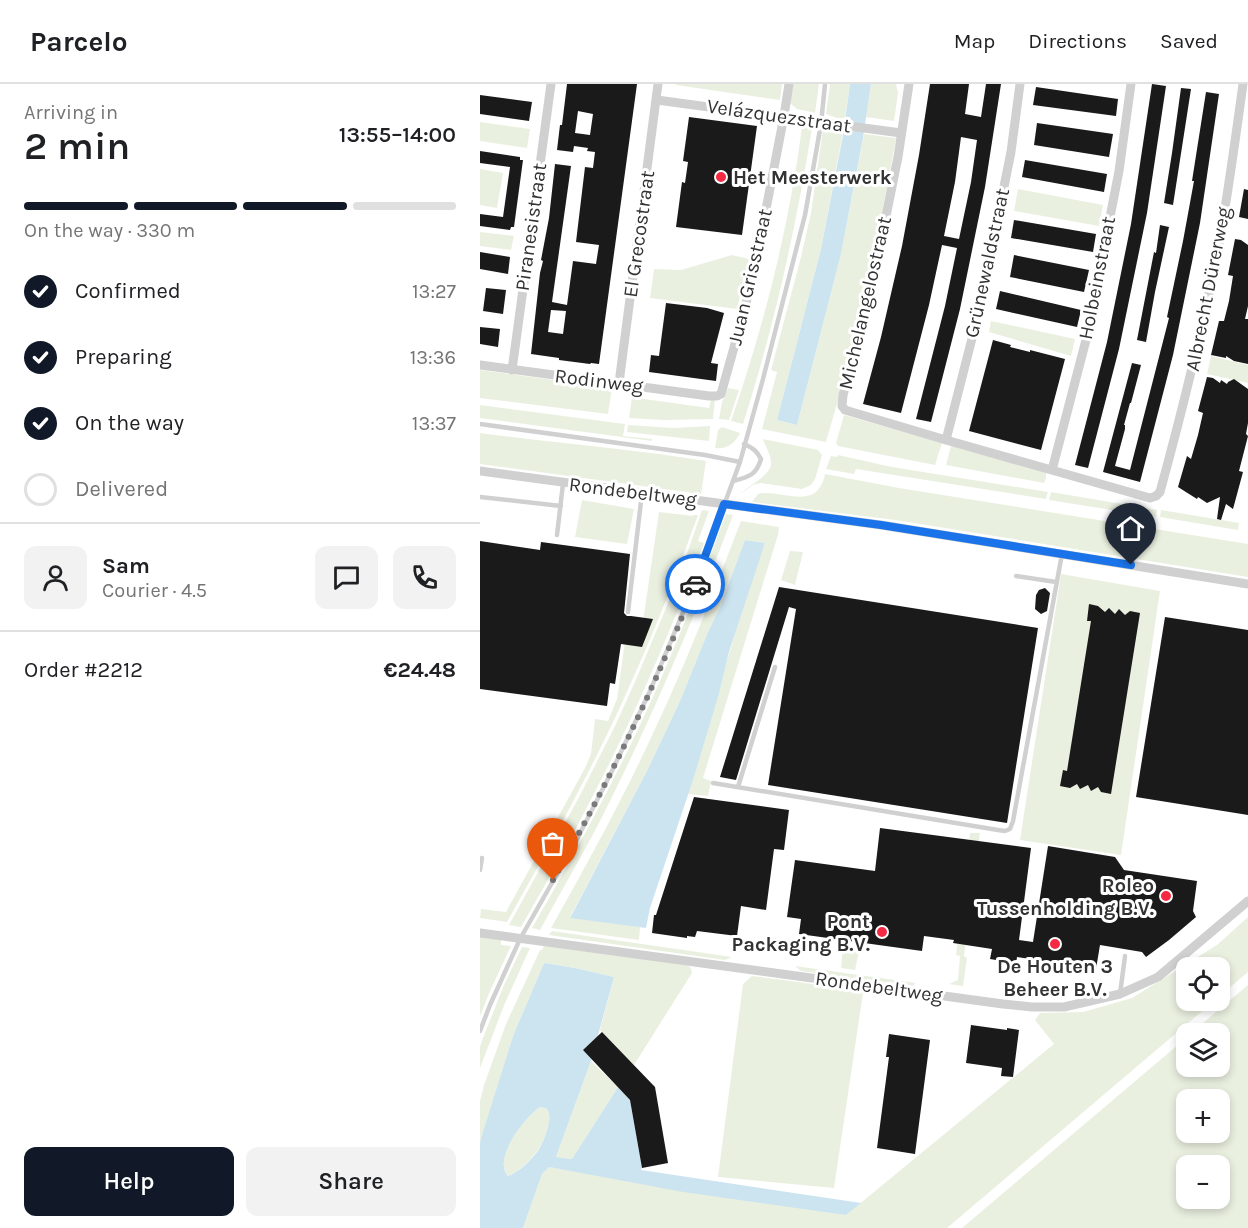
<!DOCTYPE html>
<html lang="en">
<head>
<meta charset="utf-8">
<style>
	body { margin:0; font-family:Karla,sans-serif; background:#f2f2f2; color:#202124; height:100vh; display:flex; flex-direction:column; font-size:22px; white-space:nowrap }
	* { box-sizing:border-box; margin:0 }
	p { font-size:20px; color:#757577 }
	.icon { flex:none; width:33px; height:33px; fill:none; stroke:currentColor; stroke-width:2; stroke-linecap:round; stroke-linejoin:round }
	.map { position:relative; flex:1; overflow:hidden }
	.side { display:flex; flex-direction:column; background:#fff; width:480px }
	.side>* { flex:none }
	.fabs { position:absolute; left:696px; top:873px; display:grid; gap:12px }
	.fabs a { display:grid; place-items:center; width:54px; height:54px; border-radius:12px; background:#fff; box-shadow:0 3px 9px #0003; font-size:30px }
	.pin { position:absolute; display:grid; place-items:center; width:51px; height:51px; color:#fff; margin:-62px -26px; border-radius:50% 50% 50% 0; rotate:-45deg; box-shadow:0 0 6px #0007 }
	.pin .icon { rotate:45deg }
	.courier { position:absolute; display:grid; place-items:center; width:60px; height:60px; margin:-30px; border:4px solid #1a73e8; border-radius:50%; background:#fff; color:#222; box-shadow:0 2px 8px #0007 }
	.head em { font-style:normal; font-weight:600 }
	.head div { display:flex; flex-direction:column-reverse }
	.head { display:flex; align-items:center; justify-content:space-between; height:102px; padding:0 24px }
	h1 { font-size:39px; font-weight:600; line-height:45px }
	.bar { display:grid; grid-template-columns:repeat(4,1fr); gap:9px 6px; align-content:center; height:72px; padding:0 24px }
	.bar i { height:8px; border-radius:4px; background:#e0e0e0 }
	.bar .active { background:#111827 }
	.bar p { grid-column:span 4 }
	.line { display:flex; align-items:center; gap:15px; padding:0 24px; border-top:2px solid #e0e0e0 }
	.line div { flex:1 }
	.round { display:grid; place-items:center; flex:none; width:63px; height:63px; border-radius:12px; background:#f2f2f2 }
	ol { padding:0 24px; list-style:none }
	li { display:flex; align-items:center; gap:18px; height:66px }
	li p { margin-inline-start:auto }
	li .icon { padding:6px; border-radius:50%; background:#111827; color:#fff; stroke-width:4 }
	li:last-child { color:#757577 }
	li i { width:33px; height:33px; border:3px solid #e0e0e0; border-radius:50% }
	.button { display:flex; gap:12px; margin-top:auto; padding:12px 24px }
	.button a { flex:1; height:69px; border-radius:12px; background:#111827; color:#fff; font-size:24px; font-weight:600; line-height:69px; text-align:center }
	.button a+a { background:#f2f2f2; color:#202124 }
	header { display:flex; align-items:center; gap:36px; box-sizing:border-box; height:84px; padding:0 30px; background:#fff; border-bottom:2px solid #e0e0e0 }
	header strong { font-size:28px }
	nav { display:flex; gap:33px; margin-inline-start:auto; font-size:21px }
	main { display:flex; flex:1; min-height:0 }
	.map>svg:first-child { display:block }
	.green { fill:#eaf0e0; fill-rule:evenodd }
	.water { fill:#cce4f0; fill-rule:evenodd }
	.building { fill:#1a1a1a; fill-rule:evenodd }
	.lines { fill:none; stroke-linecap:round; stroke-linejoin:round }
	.lane { stroke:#d0d0d0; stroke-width:4.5 }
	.street { stroke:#d0d0d0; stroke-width:9 }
	.done { stroke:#7a7a7a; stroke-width:6; stroke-dasharray:0 10.8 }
	.route { stroke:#1a73e8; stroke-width:8 }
	.poi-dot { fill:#f42a45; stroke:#fff; stroke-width:2 }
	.labels { text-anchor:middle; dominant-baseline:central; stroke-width:6; stroke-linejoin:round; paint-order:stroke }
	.street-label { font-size:20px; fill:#333; stroke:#fff }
	.poi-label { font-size:20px; font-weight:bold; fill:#333; stroke:#fff; text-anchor:end }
</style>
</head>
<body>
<header>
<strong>Parcelo</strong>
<nav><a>Map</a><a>Directions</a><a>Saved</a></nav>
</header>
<main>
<section class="side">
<div class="head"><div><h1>2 min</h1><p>Arriving in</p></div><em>13:55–14:00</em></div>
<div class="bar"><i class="active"></i><i class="active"></i><i class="active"></i><i></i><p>On the way · 330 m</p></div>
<ol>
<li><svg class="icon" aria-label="check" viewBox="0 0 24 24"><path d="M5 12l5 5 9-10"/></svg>Confirmed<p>13:27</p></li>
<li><svg class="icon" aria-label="check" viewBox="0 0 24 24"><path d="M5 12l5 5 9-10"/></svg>Preparing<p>13:36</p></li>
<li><svg class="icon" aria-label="check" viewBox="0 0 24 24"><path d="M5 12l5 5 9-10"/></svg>On the way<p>13:37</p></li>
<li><i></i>Delivered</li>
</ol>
<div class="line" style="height:108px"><a class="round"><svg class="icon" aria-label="person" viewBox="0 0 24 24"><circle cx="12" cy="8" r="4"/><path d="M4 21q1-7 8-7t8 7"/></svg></a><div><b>Sam</b><p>Courier · 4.5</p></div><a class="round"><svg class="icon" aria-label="chat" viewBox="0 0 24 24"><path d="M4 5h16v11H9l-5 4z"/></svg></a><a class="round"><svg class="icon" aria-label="phone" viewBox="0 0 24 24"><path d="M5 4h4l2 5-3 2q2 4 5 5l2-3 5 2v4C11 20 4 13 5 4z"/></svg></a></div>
<div class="line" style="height:78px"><div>Order #2212</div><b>€24.48</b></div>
<div class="button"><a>Help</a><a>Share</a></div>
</section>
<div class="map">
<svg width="768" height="1144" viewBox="0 0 768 1144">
	<rect width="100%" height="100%" fill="#fff"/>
	<path class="green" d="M196 0H302L300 16 196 1Z
		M313 0H339L335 29 317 25 310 19Z
		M350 0H370L365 34H357L346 30Z
		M391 0H416L418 9 414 37 386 33Z
		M0 38 50 45 47 64 0 57Z
		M322 43 332 44C316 144 294 243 263 340L251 337C284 242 309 143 322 43Z
		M343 45 363 48 341 165 297 336 317 341 361 170 384 50 416 54 408 99 379 243 346 358 282 345 297 288 291 286 321 173 331 129Z
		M0 85 23 89 17 124 0 121Z
		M538 105 623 121 619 142 534 127Z
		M0 148 34 152 31 166 0 162Z
		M252 171 269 175 257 225 170 214 174 185 201 186Z
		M511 237 595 255 591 272 509 248Z
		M731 272 768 281V299L727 290Z
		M0 286 132 304 128 330 0 314Z
		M248 304 259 306 249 336 239 335 242 318Z
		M153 306 158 307 157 314 229 324 231 315 235 316 233 335 184 336 149 334Z
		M0 321 145 340 143 352 172 355V357L0 334Z
		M364 331 462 359 455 381 358 362 356 359Z
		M148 341 194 344 230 342 229 357 147 348Z
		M242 343 260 349C255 360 247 365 235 364L238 346Z
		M0 349C75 359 151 365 226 377L221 410 0 380Z
		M283 355 338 366 342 371 335 395 331 401 322 405 281 399 273 401 259 411C268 401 292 392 291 378 291 371 285 362 283 355Z
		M471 362 566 388V394L564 399 466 381Z
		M358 371 412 383 568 408 566 415 376 385 374 390 346 385 351 372 357 373Z
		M345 390 419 404 768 460V493L415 436 272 418 278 410C296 405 328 423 340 403 343 399 344 394 345 390Z
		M571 408 677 426 676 433 569 416Z
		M102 416 154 425 147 460 95 453Z
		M222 426 229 427 218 457 224 459C194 538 162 615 124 690 98 742 70 793 41 843L29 841 98 715 136 640 157 593 199 493Z
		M681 426 759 439 758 446 680 433Z
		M179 428 213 432V431H218C198 486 178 539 154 592 117 677 72 758 27 838L0 834 1 825 26 828 105 684 111 670 115 635 128 637 137 615 145 557 160 558Z
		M246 430 253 431C215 532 173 632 124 729 104 769 81 807 60 846L52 844C97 766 140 687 177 604 202 547 224 489 246 430Z
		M261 437 299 443 298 451 223 694 231 697 228 712 208 710C234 626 255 541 285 459L265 456 240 523 228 548 200 617 168 685 90 833 160 843 159 856 71 844C108 778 144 713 175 645 207 577 234 507 261 437Z
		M310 467 323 468 315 501 301 496Z
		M581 490 680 507 641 771 540 756Z
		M490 749H500L484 872 487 874 483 902 469 900 478 896 480 872 476 871Z
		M768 833V888L740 912V884H706V916L734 917 467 1144H43L62 1090 69 1083 366 1131 574 960 555 936 560 929 603 928 652 914 737 861Z
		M72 847 252 873 245 876 69 851Z
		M0 853 21 856V861L31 862 10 907 0 932Z
		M363 861 380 863 375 886 361 884Z
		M64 862 207 881 211 884 212 889 154 981 120 946 134 893 95 884 64 879 33 952 0 1059V1017L4 1001 26 940 60 866H62Z
		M42 863 50 864 25 919 0 984V963L3 954 24 901Z
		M315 882 436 899 432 902 321 887Z
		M272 892 377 906 383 909 354 1104 238 1093 263 900Z
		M768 901V1144H482L706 954V982H740V950L711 949ZM706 1016H740V1048H706ZM706 1082H740V1114H706Z
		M111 977 138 1003 92 1075 76 1073Z
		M60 1023C63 1024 66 1023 68 1027 73 1035 63 1060 57 1067 50 1077 39 1087 28 1092 12 1075 45 1033 60 1023Z"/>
	<path class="water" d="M370 0H391L383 54 361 170 317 341 297 336 341 165 363 51Z
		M265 456 285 459 249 568 238 613 213 696 170 824 166 844 90 834 168 685 200 617 228 548 240 523Z
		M64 879 95 884 134 893 111 977 76 1073 92 1075 138 1003 150 1016 162 1084 161 1086 381 1119 366 1131 203 1108 69 1083 62 1090 43 1144H0V1059L2 1051 33 952ZM60 1023C64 1024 66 1023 68 1027 73 1035 63 1060 57 1068 50 1077 39 1088 28 1092 12 1075 45 1033 60 1023Z"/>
	<path class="building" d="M87 0H157L119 280 111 279 110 280 79 276V274L51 270 60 189 63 177 61 176 69 134 75 80 91 82 72 218 87 221 93 177 116 180 119 161 96 158 105 83 113 84 115 68 107 67 108 64 94 62 93 68 77 66 80 41H82ZM98 27 113 30 110 51 95 49ZM71 226 86 227 83 250 68 248Z
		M450 0H489L485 30 501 33 506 0H521L505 103 480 225 451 338 436 335 465 222 477 164 462 161 449 221 421 329 383 320 401 253 422 162 439 71ZM481 53 497 56 491 98 479 155 464 152 475 98Z
		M672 0 686 2 667 129 639 265 608 384 595 381 627 258 651 140Z
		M556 3 638 15 636 32 553 21Z
		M701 4 711 5 693 121 684 119 692 69Z
		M726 8 739 10 720 139 693 271 660 398 623 388 652 279 661 281 651 319H650L644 341H645V345L635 382 650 386 689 234 687 233 703 157 714 97H712Z
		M0 11 52 18 49 37 0 30Z
		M209 33 277 42 262 151 196 143 202 98 205 99 208 78 203 77Z
		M557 39 633 50 629 73 554 61Z
		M0 67 40 73V76H43L34 143H31L30 146 0 142V130L23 133 30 83 0 79Z
		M545 76 627 90 624 108 542 93Z
		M764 105 768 106V135L759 133Z
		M534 136 616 150 613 168 531 154Z
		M680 141 689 143 675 208 666 258 657 256 674 168 676 169Z
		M755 155 761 156 768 161V222L765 235H768V280L754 277 746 272V274L731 271 739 237H744L749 217 753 192 748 191Z
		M0 168 30 173 28 190 0 185Z
		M534 171 609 186 604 208 530 193Z
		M6 204 26 206 23 230 3 227Z
		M520 207 601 226 597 243 516 225Z
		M186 219 227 224 244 229 231 279 238 280 236 297 169 288 171 271 179 272Z
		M0 243 20 245 18 263 0 260Z
		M513 256 531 261 530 263 550 268V266L585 275 561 366 489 347Z
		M727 293 733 294 740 299 741 296 747 300 748 298 754 295 768 305V339L766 350 768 352 759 387 763 388 753 425 746 420 741 436 737 435 740 413 727 419 718 413 717 415 698 403 707 372 711 375 718 351 723 329 718 327Z
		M0 457 60 466 61 458 150 470 144 529 147 532H151L173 535 162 563 141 560 135 600 130 599 127 622 0 605Z
		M299 503 558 544 527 739 288 701 316 525 309 523 256 696 240 693Z
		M565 504 570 509 567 527 561 530 555 525 556 511 559 506Z
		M609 520 618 522 625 528 629 524 635 530 639 525 645 531 650 527 660 529 631 710 621 708 618 703 611 707 608 701 600 705 597 700 590 704 580 702 583 686 587 687 611 537H607Z
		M685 533 768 546V731L656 713Z
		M214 713 309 726 304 766 294 765 286 826 261 822 257 852 217 847 215 853 207 852V854L172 849 174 831H176Z
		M400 744 551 764 539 856 553 858 568 762 635 773 644 786 717 797 713 827 716 833 689 856 666 873 662 868 620 861 616 885 537 873 536 880 516 877V876L510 875 512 865 473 859 474 856 444 852 442 867 319 850 321 835 307 833 315 776 395 787Z
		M491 941 527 946V944L539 946 533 993 521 992 522 984 486 979Z
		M122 948 175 1003 188 1079 162 1084 150 1016 103 966Z
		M409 950 450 956 435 1070 397 1064 409 973H406Z"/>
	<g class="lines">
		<path class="lane" d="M0 340 225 371 260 378
			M253 397C268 393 276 392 281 375 277 367 273 364 264 360
			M0 413 81 422
			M77 451 83 400
			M536 492 576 498
			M148 528 162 409
			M233 699 518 746 525 747 530 745 533 737 582 470
			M258 703 295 583
			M0 786 2 774
			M640 910 645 872
			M0 947 10 921 40 855 97 755 131 689 170 607 214 502 260 378 283 295 325 131 341 40 345 0"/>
		<path class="street" d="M429 0 418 73 391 206 381 249 363 311 362 322 365 326 466 356 670 414 676 412 680 408C703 324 724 240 740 154 749 103 756 51 763 0
			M177 16 421 49
			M0 281 229 312H237L241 310 265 224 282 146 304 32 309 0
			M32 286 71 0
			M139 299 178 0
			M466 356 498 231 531 68 540 0
			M572 386 606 256 639 87 651 0
			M0 387 401 441 768 500
			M0 849 523 920 552 923H584L640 910 678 893 768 817"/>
	</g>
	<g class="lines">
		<path class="done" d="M73 796C127 701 176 602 215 500"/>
		<path class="route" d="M215 500 244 420 401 441 651 481"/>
	</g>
	<g class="poi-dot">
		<circle cx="241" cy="93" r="6"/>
		<circle cx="686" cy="812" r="6"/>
		<circle cx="402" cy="848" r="6"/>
		<circle cx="575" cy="860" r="6"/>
	</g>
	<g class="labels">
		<g class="street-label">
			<text transform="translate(299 32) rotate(8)">Velázquezstraat</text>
			<text transform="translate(51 143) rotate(-82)">Piranesistraat</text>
			<text transform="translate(159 150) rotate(-82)">El Grecostraat</text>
			<text transform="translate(507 179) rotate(-78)">Grünewaldstraat</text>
			<text transform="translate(270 193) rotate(-77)">Juan Grisstraat</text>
			<text transform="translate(617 194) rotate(-79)">Holbeinstraat</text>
			<text transform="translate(728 205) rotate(-79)">Albrecht Dürerweg</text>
			<text transform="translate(385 219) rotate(-77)">Michelangelostraat</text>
			<text transform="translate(119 297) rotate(7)">Rodinweg</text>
			<text transform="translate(153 408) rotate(7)">Rondebeltweg</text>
			<text transform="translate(399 903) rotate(8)">Rondebeltweg</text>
		</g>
		<g class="poi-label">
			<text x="253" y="93" text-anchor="start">Het Meesterwerk</text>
			<text x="674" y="801">Roleo<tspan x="674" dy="23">Tussenholding B.V.</tspan></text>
			<text x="390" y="837">Pont<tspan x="390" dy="23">Packaging B.V.</tspan></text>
			<text x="575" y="882" text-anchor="middle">De Houten 3<tspan x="575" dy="23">Beheer B.V.</tspan></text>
		</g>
	</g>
</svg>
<div class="fabs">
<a><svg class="icon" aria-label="locate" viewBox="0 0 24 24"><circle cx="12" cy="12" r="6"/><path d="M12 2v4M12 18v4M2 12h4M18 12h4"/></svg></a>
<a><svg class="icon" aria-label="layers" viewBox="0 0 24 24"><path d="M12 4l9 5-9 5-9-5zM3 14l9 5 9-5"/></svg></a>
<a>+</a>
<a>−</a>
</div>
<div class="pin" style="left:73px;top:796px;background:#ea580c"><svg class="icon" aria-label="bag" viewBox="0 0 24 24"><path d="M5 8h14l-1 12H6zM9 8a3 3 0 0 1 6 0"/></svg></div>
<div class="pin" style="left:651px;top:481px;background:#1f2937"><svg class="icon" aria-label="home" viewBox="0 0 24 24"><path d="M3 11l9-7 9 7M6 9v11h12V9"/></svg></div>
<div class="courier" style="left:215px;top:500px"><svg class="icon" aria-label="car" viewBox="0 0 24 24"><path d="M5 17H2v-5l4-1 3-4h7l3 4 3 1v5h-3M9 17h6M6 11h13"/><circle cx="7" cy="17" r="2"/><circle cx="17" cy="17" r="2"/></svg></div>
</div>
</main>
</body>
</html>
